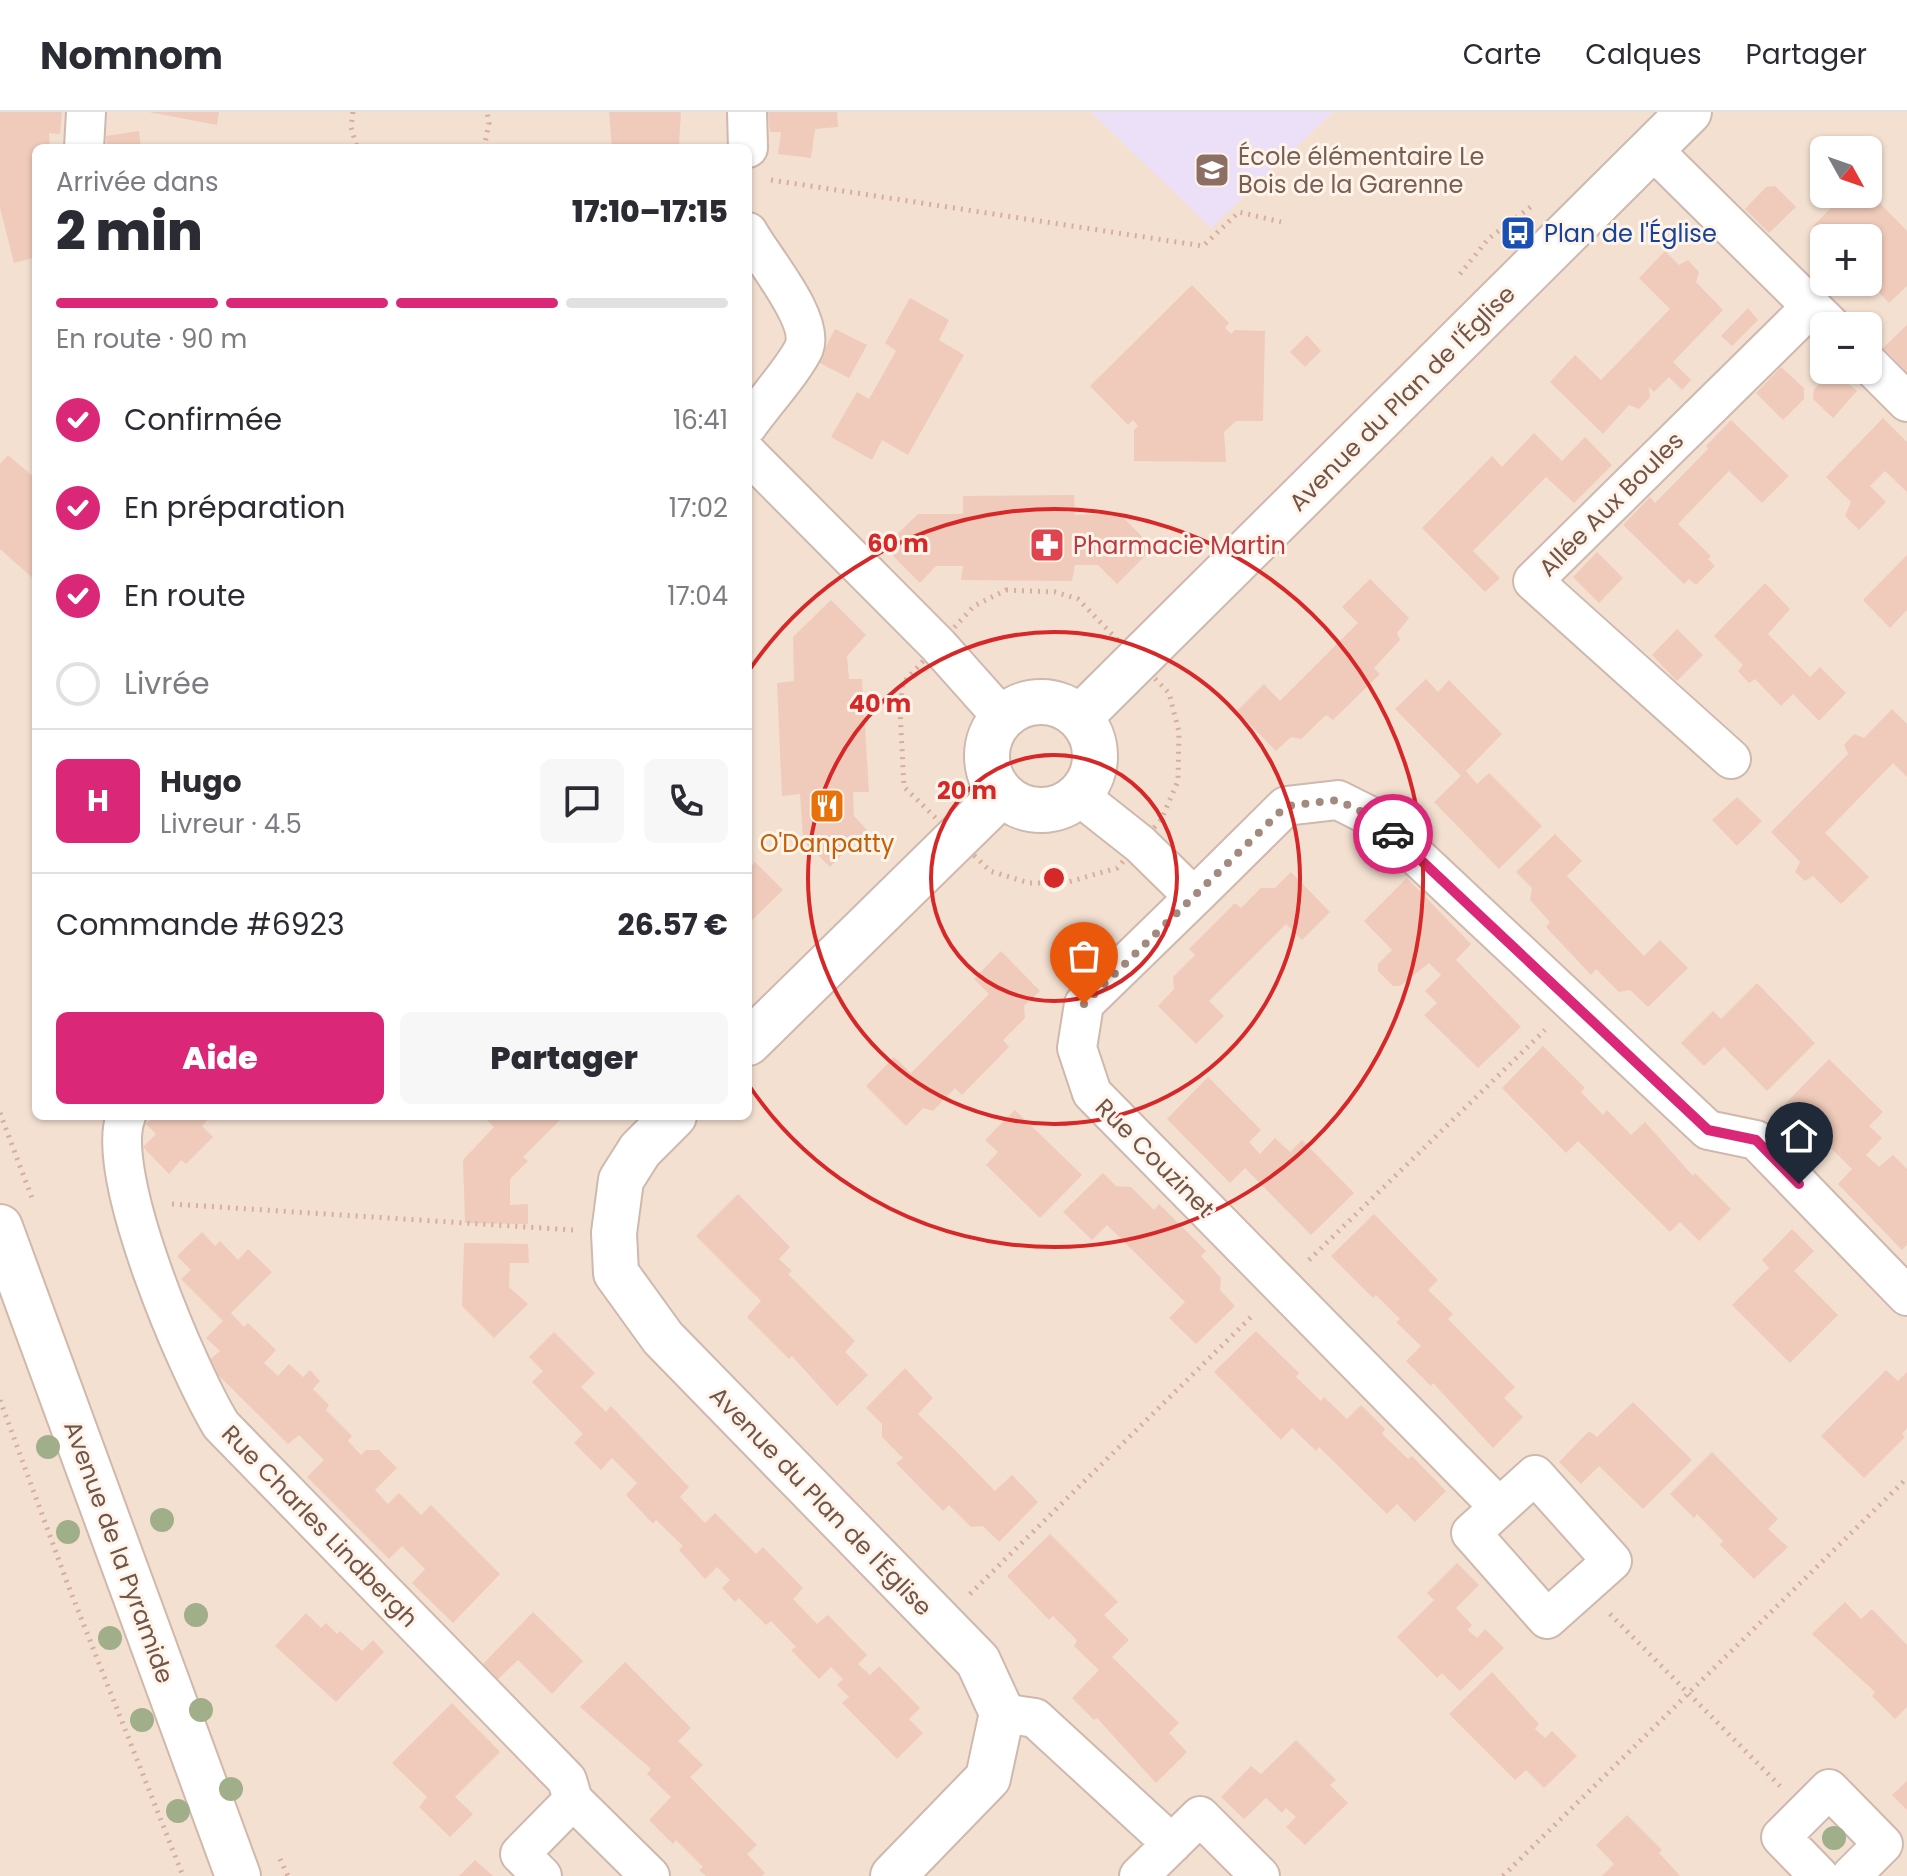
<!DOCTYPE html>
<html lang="fr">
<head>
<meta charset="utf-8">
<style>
	body { margin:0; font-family:Poppins,sans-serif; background:#f7f7f7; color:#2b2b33; height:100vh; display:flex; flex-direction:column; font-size:30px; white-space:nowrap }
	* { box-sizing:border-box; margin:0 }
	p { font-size:26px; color:#7c7c81 }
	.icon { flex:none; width:44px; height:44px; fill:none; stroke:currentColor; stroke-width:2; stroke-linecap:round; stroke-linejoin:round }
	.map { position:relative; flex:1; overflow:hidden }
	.side { position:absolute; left:32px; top:32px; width:720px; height:976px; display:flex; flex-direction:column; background:#fff; border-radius:12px; box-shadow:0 2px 6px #0004 }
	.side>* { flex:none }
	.needle { width:52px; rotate:130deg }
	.controls { position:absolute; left:1810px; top:24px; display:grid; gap:16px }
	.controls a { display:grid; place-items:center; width:72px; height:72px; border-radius:12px; background:#fff; box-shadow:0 2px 6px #0004; font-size:40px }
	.pin { position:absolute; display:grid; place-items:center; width:68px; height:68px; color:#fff; margin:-82px -34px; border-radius:50% 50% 50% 0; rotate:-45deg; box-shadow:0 0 8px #0007 }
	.pin .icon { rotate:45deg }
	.courier { position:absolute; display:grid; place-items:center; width:80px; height:80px; margin:-40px; border:6px solid #db2777; border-radius:50%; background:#fff; color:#222; box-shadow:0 2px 10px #0007 }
	.summary em { font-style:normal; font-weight:800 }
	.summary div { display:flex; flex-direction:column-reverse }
	.summary { display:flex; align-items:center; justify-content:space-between; height:136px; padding:0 24px }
	h1 { font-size:52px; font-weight:800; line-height:60px }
	.bar { display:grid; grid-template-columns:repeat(4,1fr); gap:12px 8px; align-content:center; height:96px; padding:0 24px }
	.bar i { height:10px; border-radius:6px; background:#e1e1e2 }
	.bar .active { background:#db2777 }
	.bar p { grid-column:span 4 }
	.line { display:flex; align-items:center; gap:20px; padding:0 24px; border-top:2px solid #e1e1e2 }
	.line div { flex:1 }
	.round { display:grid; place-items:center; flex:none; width:84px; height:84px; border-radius:12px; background:#f7f7f7 }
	ol { padding:0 24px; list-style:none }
	li { display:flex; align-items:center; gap:24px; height:88px }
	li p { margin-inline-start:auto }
	li .icon { padding:8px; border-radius:50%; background:#db2777; color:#fff; stroke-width:4 }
	li:last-child { color:#7c7c81 }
	li i { width:44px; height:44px; border:4px solid #e1e1e2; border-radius:50% }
	.primary-button { display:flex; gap:16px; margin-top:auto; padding:16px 24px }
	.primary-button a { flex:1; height:92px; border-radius:12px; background:#db2777; color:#fff; font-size:32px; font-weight:800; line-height:92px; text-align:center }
	.primary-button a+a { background:#f7f7f7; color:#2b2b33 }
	header { display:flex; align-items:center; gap:48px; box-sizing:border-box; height:112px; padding:0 40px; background:#fff; border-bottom:2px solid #e1e1e2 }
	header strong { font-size:38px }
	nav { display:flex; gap:44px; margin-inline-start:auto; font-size:28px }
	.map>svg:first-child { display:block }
	.residential { fill:#f3e0d1; fill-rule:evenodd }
	.education { fill:#ece0f8 }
	.building { fill:#f0cbbb }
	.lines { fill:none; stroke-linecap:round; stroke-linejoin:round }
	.minor-casing { stroke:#cfb8ad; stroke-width:42 }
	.tertiary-casing { stroke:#cfb8ad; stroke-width:48 }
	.secondary-casing { stroke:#d2b7aa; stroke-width:48 }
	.path { stroke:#d5ae9e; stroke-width:5; stroke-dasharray:2 6; stroke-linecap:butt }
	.minor { stroke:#fff; stroke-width:38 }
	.tertiary { stroke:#fff; stroke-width:44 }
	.secondary { stroke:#fff; stroke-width:44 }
	.tree { fill:#a1ae8a }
	.done { stroke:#a38a7f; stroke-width:8; stroke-dasharray:0 14.4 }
	.route { stroke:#db2777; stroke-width:10 }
	.ring { fill:none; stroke:#d62828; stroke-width:4 }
	.labels { text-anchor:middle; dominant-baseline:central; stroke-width:6; stroke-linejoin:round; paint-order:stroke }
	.education-label { font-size:24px; fill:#785e54; stroke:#fff4e9; text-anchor:start }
	.transit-label { font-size:24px; fill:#164399; stroke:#fff4e9; text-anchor:start }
	.street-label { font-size:24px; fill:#735449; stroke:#fff4e9 }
	.health-label { font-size:24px; fill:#be3a42; stroke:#fff4e9; text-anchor:start }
	.food-label { font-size:24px; fill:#c56008; stroke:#fff4e9 }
	.centre { fill:#d62828; stroke:#fff4e9; stroke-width:4 }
	.ring-label { font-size:24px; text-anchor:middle; font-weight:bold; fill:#d62828; stroke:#fff4e9; stroke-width:6; stroke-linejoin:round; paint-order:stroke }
</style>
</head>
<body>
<header>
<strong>Nomnom</strong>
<nav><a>Carte</a><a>Calques</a><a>Partager</a></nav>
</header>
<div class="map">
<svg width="1907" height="1764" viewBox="0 0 1907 1764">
	<rect width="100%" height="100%" fill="#fcefe3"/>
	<path class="residential" d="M0 0H1907V1764H0ZM36 36H748V1004H36ZM1824 38H1868V82H1824ZM1824 126H1868V170H1824ZM1824 214H1868V258H1824Z"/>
	<path class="education" d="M1091 0H1333L1211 116Z"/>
	<path class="building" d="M0 0H62L60 22 49 21 50 36H36V145L14 151 0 96Z
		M149 0H219L217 13Z
		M609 0H681L679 34 612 36Z
		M768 0H837L838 15 815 17 811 46 778 42 781 20H770Z
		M139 19 141 36H107L106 24Z
		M1775 74 1796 95 1769 121 1745 97 1766 75Z
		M1868 79 1907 119V174L1889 191 1868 169V126H1825L1813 114 1845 82H1868Z
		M1665 139 1679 153 1688 148 1699 160 1696 170 1723 198 1673 250 1691 268 1682 278 1669 265 1654 280 1649 275 1650 285 1639 297 1629 293 1603 322 1550 270 1575 243 1601 268 1670 197 1639 166Z
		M1192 173 1229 211 1225 216 1231 222 1235 218 1265 219 1263 309H1236L1224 320 1226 350 1134 349V318L1138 314 1133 308 1128 313 1090 274Z
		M910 186 949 208 939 228 964 243 908 343 882 328 872 348 831 325 857 280 869 287 896 239 885 231Z
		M1748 196 1758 208 1732 234 1721 224Z
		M1907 213V260L1883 236Z
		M835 217 867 233 849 266 818 250Z
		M1307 223 1321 239 1305 255 1290 240Z
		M1781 255 1804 276V287L1783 308 1756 281Z
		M1833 258 1857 279 1833 306 1813 287 1814 277Z
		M1883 306 1907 330V380L1885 359 1870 374 1886 390 1859 418 1845 404 1851 390 1826 365Z
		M1731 308 1789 364 1762 391 1729 359 1678 412 1711 444 1708 447 1715 454 1696 473 1689 467 1684 472 1623 413 1650 385 1655 391 1708 337 1706 334Z
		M1534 321 1562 349 1585 325 1612 353 1574 391 1546 365 1473 439 1500 466 1485 480 1422 416 1492 344 1502 355Z
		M8 343 36 367V469L0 437V352Z
		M1074 383 1075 403 1119 401 1153 436 1117 472 1098 453H1075L1072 469 961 468 963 454H936L920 471 884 435 918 402H963V384Z
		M1597 440 1623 466 1599 491 1573 465Z
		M1907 443V498L1890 516 1863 488Z
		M1370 467 1409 506 1397 521 1400 528 1374 556 1380 562 1333 608 1326 603 1301 627 1291 625 1276 639 1237 599 1264 572 1280 589 1358 511 1342 495Z
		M1765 471 1790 497 1768 522 1810 565 1820 555 1846 581 1819 609 1793 582 1781 594 1755 567 1749 571 1738 559 1743 553 1714 524Z
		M831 488 866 523 847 544 849 567H862L869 680H853L854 704 867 718 830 755 803 728 800 682 782 684 777 571 794 569 793 525Z
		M1677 517 1703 543 1677 569 1652 543Z
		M1426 567 1438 580 1449 568 1502 622 1466 659 1477 672 1489 661 1542 714 1499 757 1434 690 1461 664 1395 597Z
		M1892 597 1907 612V665L1893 651 1825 721 1869 765 1841 792 1813 764 1805 769 1795 760 1800 750 1771 720 1848 642 1844 633 1854 622 1864 626Z
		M1737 685 1762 709 1737 734 1712 708Z
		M1555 722 1582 749 1567 764 1644 844 1660 828 1688 856 1648 895 1630 878 1619 880 1596 857 1591 863 1546 815 1550 810 1530 788 1532 776 1516 760Z
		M755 750 783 778 748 812V758Z
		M1291 760 1330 800 1302 828 1286 812 1209 889 1224 904 1196 932 1158 894 1174 877 1173 865 1195 843 1189 837 1235 791 1241 796 1261 776H1275Z
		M1407 766 1471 832 1456 848 1521 915 1478 956 1424 903 1437 891 1425 879 1441 863 1429 851 1400 874H1393L1378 859V852L1392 838 1364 809Z
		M1001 839 1040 879 1024 894 1025 906 1003 928 1009 935 962 983 955 976 933 999 923 996 906 1014 866 974 894 945 911 961 989 882 974 867Z
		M1757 871 1815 931 1767 979 1724 935 1704 954 1681 931 1713 899 1721 907Z
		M1543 934 1585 976 1581 980 1603 1003 1607 998 1631 1023 1645 1010 1693 1064 1695 1061 1731 1097 1699 1129 1680 1110 1670 1120 1578 1029 1566 1041 1502 976Z
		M1829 947 1883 1000 1869 1014 1882 1026 1866 1043 1879 1055 1893 1043 1907 1057V1133L1902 1138 1838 1072 1852 1057 1786 991Z
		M1208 965 1261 1018 1249 1030 1260 1042 1275 1026 1290 1040 1302 1028 1354 1081 1311 1123 1245 1056 1230 1071 1167 1007Z
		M1015 998 1082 1063 1040 1106 986 1053 998 1040 985 1028Z
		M154 1004H211L202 1014 213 1025 186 1052 181 1048 169 1062 143 1035 156 1022 146 1012Z
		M483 1004H564L523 1045 528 1049 510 1067V1093L528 1092V1112L465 1111 463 1048 494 1015Z
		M1103 1061 1116 1074 1131 1075 1154 1098 1159 1092 1206 1139 1201 1144 1221 1166 1220 1178 1235 1194 1196 1232 1169 1206 1185 1190 1107 1113 1092 1128 1063 1100Z
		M738 1082 790 1135 779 1147 792 1159 788 1162 855 1229 845 1240 868 1263 837 1294 792 1244 789 1247 747 1205 761 1189 696 1124Z
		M1374 1102 1438 1168 1428 1178 1453 1202 1448 1207 1515 1275 1504 1286 1523 1305 1493 1336 1433 1271 1431 1274 1406 1249 1421 1234 1396 1210 1400 1207 1376 1183 1373 1186 1331 1144Z
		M1792 1117 1814 1139 1794 1159 1838 1203 1790 1251 1732 1193 1769 1156 1762 1148Z
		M202 1120 215 1134 220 1129 238 1148 248 1137 272 1160 231 1201 244 1215 248 1211 276 1238 264 1251 278 1264 289 1252 303 1265 310 1258 320 1269 313 1277 329 1293 326 1298 352 1324 348 1329 361 1343 366 1338H379L397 1356 375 1378 388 1392 399 1381 421 1403 431 1393 500 1462 453 1511 412 1471 425 1457 402 1434 389 1447 307 1365 324 1348 299 1323 288 1332 206 1251 220 1239 206 1226 223 1209 181 1167 191 1158 177 1144Z
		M464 1131 528 1132 529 1151H510L509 1175 528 1192 494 1226 462 1194Z
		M1256 1219 1299 1261 1296 1265 1321 1289 1324 1285 1347 1307 1361 1293 1385 1317 1382 1322 1408 1347 1412 1344 1446 1379 1415 1410 1397 1392 1387 1402 1319 1335 1316 1339 1292 1316 1281 1328 1214 1260Z
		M554 1220 595 1261 581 1275 606 1300 611 1294 689 1375 680 1385 705 1411 715 1401 756 1442 763 1435 803 1476 793 1487 817 1512 828 1503 867 1543 858 1552 870 1563 879 1554 920 1596 909 1607 923 1621 897 1647 842 1591 849 1585 837 1573 843 1567 831 1555 819 1567 791 1538 796 1535 771 1509 766 1513 739 1486 735 1490 722 1476 730 1468 717 1455 705 1467 679 1438 683 1434 656 1408 653 1412 626 1383 637 1371 612 1346 601 1358 574 1331 583 1322 532 1270 543 1259 529 1245Z
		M905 1256 933 1286 918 1302 956 1339 995 1379 1012 1363 1038 1390 999 1430 983 1414 971 1415 949 1393 943 1399 896 1351 903 1346 882 1325V1312L866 1296Z
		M1886 1258 1898 1269 1907 1260V1316L1902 1322 1905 1325 1864 1366 1821 1324Z
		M1633 1290 1692 1348 1643 1397 1599 1354 1581 1372 1559 1350 1589 1319 1597 1325Z
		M1712 1340 1778 1407 1768 1417 1788 1435 1754 1467 1720 1433 1723 1429 1697 1402 1694 1406 1670 1382Z
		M1050 1422 1118 1490 1104 1503 1129 1528 1112 1545 1179 1611 1169 1621 1187 1640 1156 1671 1097 1606 1094 1608 1072 1586 1099 1558 1074 1534 1077 1528 1053 1504 1049 1508 1007 1464Z
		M1457 1451 1479 1473 1456 1496 1472 1513 1468 1518 1477 1526 1485 1517 1504 1536 1460 1579 1442 1561 1437 1566 1397 1525 1434 1488 1427 1481Z
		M1845 1490 1861 1507 1872 1497 1907 1533V1595L1895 1607 1872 1584 1875 1580 1812 1522Z
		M533 1500 583 1549 552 1582 518 1548 496 1569 481 1554Z
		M306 1501 321 1516 326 1511 337 1522 340 1519 362 1539 373 1528 384 1540 336 1590 275 1534Z
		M625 1550 691 1616 678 1629 703 1653 690 1665 757 1733 747 1742 765 1761 762 1764H706L699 1758 703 1755 676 1728 673 1732 649 1708 671 1685 647 1662 651 1657 580 1595Z
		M1492 1560 1539 1612 1535 1617 1545 1626 1552 1619 1577 1644 1544 1676 1526 1658 1515 1668 1449 1602Z
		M452 1591 500 1640 455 1685 473 1702 450 1725 419 1695 427 1685 392 1651Z
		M1296 1628 1336 1668 1330 1673 1348 1691 1305 1733 1286 1715 1296 1705 1286 1696 1282 1701 1266 1686 1244 1707 1221 1685 1251 1654 1261 1662Z
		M1907 1669V1698L1892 1683Z
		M1627 1703 1662 1738 1659 1741 1680 1764H1602L1614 1752 1596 1733Z
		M475 1748 493 1764H459Z"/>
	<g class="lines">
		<defs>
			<path id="minor" d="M747 0 748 36
				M84 36 86 0
				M1653 38 1831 214
				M748 120C762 146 815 207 804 236 795 256 762 293 748 313
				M1868 251 1907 290
				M748 342 938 533 1003 606
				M1731 647 1533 469 1811 195
				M1078 683 1140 732 1194 785 1084 892 1077 936 1092 981 1499 1395
				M1194 785 1286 694 1338 688 1378 708 1708 1018 1756 1028 1907 1184
				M126 1004C103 1061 188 1259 221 1313L567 1668 573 1688
				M1535 1363 1612 1449 1547 1507 1471 1421Z
				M1002 1601 1035 1606 1172 1732
				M542 1764 520 1742 573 1688 650 1764
				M1139 1764 1200 1704 1260 1764
				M1819 1764 1781 1725 1829 1677 1883 1732 1851 1764"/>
			<path id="tertiary" d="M987 644a54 54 0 1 1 108 0a54 54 0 1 1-108 0Z
				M1080 605 1689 0
				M748 931 1002 682
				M674 1004 640 1038 621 1068 614 1121 616 1161 663 1226 978 1549 1002 1601 988 1666 893 1764"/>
			<path id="secondary" d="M0 1115 238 1764"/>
		</defs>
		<use href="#minor" class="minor-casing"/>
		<use href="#tertiary" class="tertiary-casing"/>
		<use href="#secondary" class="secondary-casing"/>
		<path class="path" d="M353 0 351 15 357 36
			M484 36 489 11 487 0
			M771 68 1203 134 1239 100 1281 110
			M1460 162 1488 127 1533 93
			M1006 478 1055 480 1078 487 1169 581 1179 620 1178 669 1161 708 1117 756 1065 771H1029L990 759 904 675 900 598 903 571 974 494Z
			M0 1001 32 1086
			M172 1092 573 1118
			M1309 1148 1545 918
			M0 1288 68 1473 183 1764
			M970 1482 1253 1203
			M1610 1502 1780 1674
			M280 1747 288 1764
			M1503 1764 1907 1366"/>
		<use href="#minor" class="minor"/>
		<use href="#tertiary" class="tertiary"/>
		<use href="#secondary" class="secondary"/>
	</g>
	<g class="tree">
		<circle cx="48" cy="1335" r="12"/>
		<circle cx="162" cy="1408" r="12"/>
		<circle cx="68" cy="1420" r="12"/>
		<circle cx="196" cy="1503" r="12"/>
		<circle cx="110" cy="1526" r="12"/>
		<circle cx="201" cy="1598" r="12"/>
		<circle cx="142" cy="1608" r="12"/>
		<circle cx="231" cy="1677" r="12"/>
		<circle cx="178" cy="1699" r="12"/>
		<circle cx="1834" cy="1726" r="12"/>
	</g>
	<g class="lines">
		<path class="done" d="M1084 892 1286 694 1338 688 1378 708 1393 722"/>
		<path class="route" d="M1393 722 1708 1018 1756 1028 1799 1072"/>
	</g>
	<g class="ring">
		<circle cx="1054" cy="766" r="123"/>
		<circle cx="1054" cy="766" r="246"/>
		<path d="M748 560A369 369 0 1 1 748 972"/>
	</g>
	<defs>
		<symbol id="school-square" viewBox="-11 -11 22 22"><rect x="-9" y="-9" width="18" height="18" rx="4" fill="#8d6e63" stroke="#fff4e9"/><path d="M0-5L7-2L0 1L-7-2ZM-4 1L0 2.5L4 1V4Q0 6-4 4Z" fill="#fff"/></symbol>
		<symbol id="bus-square" viewBox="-11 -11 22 22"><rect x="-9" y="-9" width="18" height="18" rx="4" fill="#1a4fb4" stroke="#fff4e9"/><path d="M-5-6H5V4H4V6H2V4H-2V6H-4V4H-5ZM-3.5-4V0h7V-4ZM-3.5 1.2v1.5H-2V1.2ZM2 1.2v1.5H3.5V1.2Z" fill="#fff"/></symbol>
		<symbol id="pharmacy-square" viewBox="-11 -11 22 22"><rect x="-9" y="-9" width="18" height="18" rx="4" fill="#e0444e" stroke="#fff4e9"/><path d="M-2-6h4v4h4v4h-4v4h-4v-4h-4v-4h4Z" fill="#fff"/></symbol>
		<symbol id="restaurant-square" viewBox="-11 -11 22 22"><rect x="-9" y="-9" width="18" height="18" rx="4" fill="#e8710a" stroke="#fff4e9"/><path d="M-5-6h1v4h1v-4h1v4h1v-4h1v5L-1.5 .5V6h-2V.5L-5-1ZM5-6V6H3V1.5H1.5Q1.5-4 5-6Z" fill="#fff"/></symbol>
	</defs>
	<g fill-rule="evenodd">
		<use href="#school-square" x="1192" y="38" width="40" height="40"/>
		<use href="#bus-square" x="1498" y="101" width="40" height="40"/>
		<use href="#pharmacy-square" x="1027" y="413" width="40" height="40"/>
		<use href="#restaurant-square" x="807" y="674" width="40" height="40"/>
	</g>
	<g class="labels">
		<g class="education-label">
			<text x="1238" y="44">École élémentaire Le<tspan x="1238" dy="28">Bois de la Garenne</tspan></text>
		</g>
		<g class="transit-label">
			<text x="1544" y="121">Plan de l'Église</text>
		</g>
		<g class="street-label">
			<text transform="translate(1402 286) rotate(-45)">Avenue du Plan de l'Église</text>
			<text transform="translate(1611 392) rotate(-45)">Allée Aux Boules</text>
			<text transform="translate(1155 1046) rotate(45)">Rue Couzinet</text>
			<text transform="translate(821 1389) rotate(46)">Avenue du Plan de l'Église</text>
			<text transform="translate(320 1414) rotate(46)">Rue Charles Lindbergh</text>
			<text transform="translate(119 1440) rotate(70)">Avenue de la Pyramide</text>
		</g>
		<g class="health-label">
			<text x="1073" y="433">Pharmacie Martin</text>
		</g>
		<g class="food-label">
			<text x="827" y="731">O'Danpatty</text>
		</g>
	</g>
	<circle cx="1054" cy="766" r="12" class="centre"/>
	<g class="ring-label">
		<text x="898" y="440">60 m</text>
		<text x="880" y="600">40 m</text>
		<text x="967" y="687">20 m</text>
	</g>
</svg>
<div class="controls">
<a><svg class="needle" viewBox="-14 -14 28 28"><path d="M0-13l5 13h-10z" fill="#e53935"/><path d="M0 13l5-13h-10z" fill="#7c7c81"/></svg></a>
<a>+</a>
<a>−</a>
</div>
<div class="pin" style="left:1084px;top:892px;background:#ea580c"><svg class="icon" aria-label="bag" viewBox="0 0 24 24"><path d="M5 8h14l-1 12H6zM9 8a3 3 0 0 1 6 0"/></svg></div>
<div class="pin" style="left:1799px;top:1072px;background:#1f2937"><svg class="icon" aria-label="home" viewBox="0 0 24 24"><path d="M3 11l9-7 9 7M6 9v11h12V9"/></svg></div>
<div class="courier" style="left:1393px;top:722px"><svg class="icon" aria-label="car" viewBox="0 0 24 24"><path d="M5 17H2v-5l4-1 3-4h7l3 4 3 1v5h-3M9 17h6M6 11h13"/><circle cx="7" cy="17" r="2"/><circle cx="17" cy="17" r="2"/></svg></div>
<section class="side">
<div class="summary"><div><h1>2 min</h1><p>Arrivée dans</p></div><em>17:10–17:15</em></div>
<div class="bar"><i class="active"></i><i class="active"></i><i class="active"></i><i></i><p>En route · 90 m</p></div>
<ol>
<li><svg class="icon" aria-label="check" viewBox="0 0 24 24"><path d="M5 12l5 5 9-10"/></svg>Confirmée<p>16:41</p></li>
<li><svg class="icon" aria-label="check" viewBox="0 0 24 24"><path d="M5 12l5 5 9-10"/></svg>En préparation<p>17:02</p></li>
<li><svg class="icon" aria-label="check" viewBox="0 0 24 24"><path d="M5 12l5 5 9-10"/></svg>En route<p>17:04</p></li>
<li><i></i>Livrée</li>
</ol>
<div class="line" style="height:144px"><b class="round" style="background:#db2777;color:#fff">H</b><div><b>Hugo</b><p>Livreur · 4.5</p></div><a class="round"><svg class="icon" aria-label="chat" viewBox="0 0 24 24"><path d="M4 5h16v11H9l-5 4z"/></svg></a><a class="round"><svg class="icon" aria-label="phone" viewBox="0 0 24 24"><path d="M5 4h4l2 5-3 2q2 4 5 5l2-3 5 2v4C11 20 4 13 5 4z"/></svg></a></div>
<div class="line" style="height:104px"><div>Commande #6923</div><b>26.57 €</b></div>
<div class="primary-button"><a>Aide</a><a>Partager</a></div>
</section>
</div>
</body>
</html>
